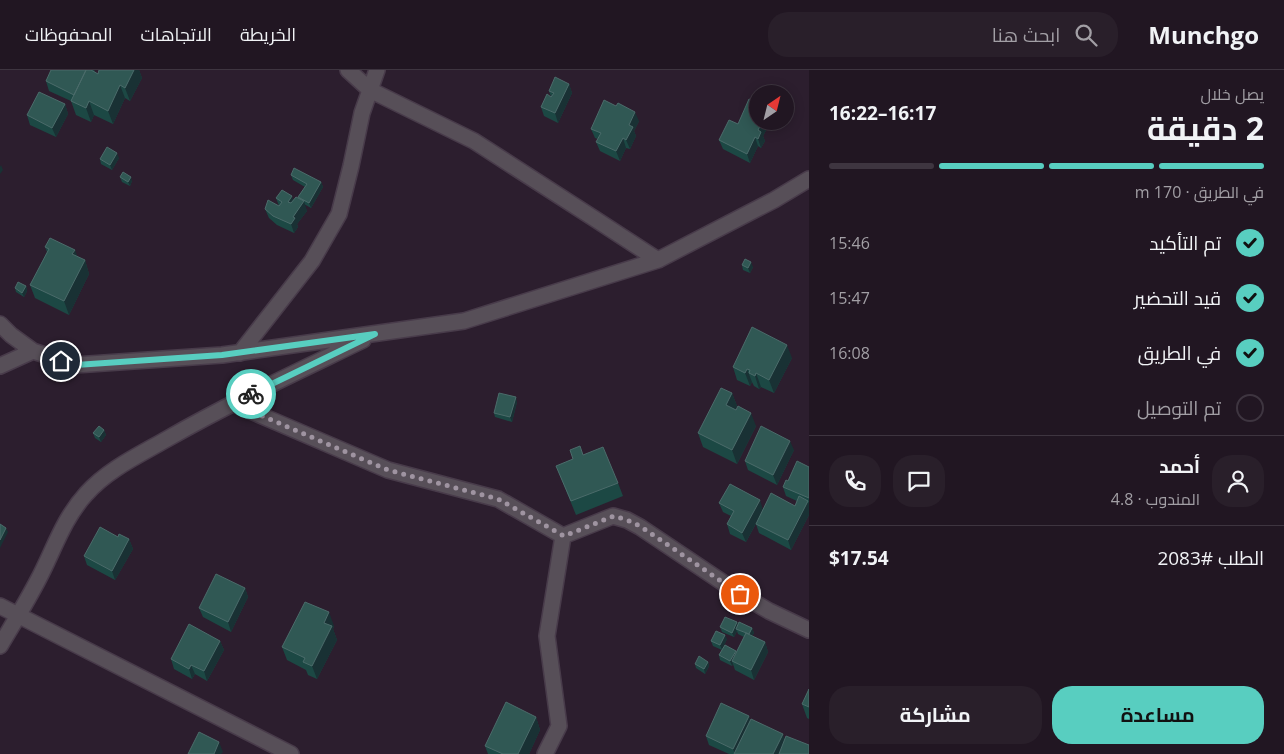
<!DOCTYPE html>
<html lang="ar">
<head>
<meta charset="utf-8">
<style>
	body { margin:0; font-family:"Open Sans",Cairo,sans-serif; background:#291f2a; color:#f1f3f6; direction:rtl; height:100vh; display:flex; flex-direction:column; font-size:19px; white-space:nowrap }
	* { box-sizing:border-box; margin:0 }
	p { font-size:16px; color:#a29fa5 }
	.icon { flex:none; width:28px; height:28px; fill:none; stroke:currentColor; stroke-width:2; stroke-linecap:round; stroke-linejoin:round }
	.map { position:relative; flex:1; overflow:hidden; direction:ltr }
	.details { display:flex; flex-direction:column; background:#211622; width:475px }
	.details>* { flex:none }
	.needle { width:32px; rotate:35deg }
	.fabs { position:absolute; left:749px; top:15px; display:grid; gap:10px }
	.fabs a { display:grid; place-items:center; width:45px; height:45px; border-radius:50%; background:#211622; box-shadow:0 2px 12px #0003,0 0 0 1px #3e3540; font-size:25px }
	.pin { position:absolute; display:grid; place-items:center; width:42px; height:42px; color:#fff; margin:-21px; border:2px solid #fff; border-radius:50%; box-shadow:0 1px 5px #0007 }
	.courier { position:absolute; display:grid; place-items:center; width:50px; height:50px; margin:-25px; border:4px solid #58cec0; border-radius:50%; background:#fff; color:#222; box-shadow:0 1px 6px #0007 }
	.overview em { font-style:normal; font-weight:700 }
	.overview div { display:flex; flex-direction:column-reverse }
	.overview { display:flex; align-items:center; justify-content:space-between; height:85px; padding:0 20px }
	h1 { font-size:32px; font-weight:700; line-height:38px }
	.bar { display:grid; grid-template-columns:repeat(4,1fr); gap:8px 5px; align-content:center; height:60px; padding:0 20px }
	.bar i { height:6px; border-radius:4px; background:#3e3540 }
	.bar .active { background:#58cec0 }
	.bar p { grid-column:span 4 }
	.line { display:flex; align-items:center; gap:12px; padding:0 20px; border-top:1px solid #3e3540 }
	.line div { flex:1 }
	.round { display:grid; place-items:center; flex:none; width:52px; height:52px; border-radius:20px; background:#291f2a }
	ol { padding:0 20px; list-style:none }
	li { display:flex; align-items:center; gap:15px; height:55px }
	li p { margin-inline-start:auto }
	li .icon { padding:5px; border-radius:50%; background:#58cec0; color:#111; stroke-width:4 }
	li:last-child { color:#a29fa5 }
	li i { width:28px; height:28px; border:2px solid #3e3540; border-radius:50% }
	.cta { display:flex; gap:10px; margin-top:auto; padding:10px 20px }
	.cta a { flex:1; height:58px; border-radius:20px; background:#58cec0; color:#111; font-size:20px; font-weight:700; line-height:58px; text-align:center }
	.cta a+a { background:#291f2a; color:#f1f3f6 }
	header { display:flex; align-items:center; gap:30px; box-sizing:border-box; height:70px; padding:0 25px; background:#211622; border-bottom:1px solid #3e3540 }
	header strong { font-size:24px }
	nav { display:flex; gap:28px; margin-inline-start:auto; font-size:18px }
	.search { width:350px; height:45px; background:#291f2a; display:flex; align-items:center; gap:12px; box-sizing:border-box; padding:0 18px; border-radius:20px; color:#a29fa5; font-size:19px }
	main { display:flex; flex:1; min-height:0 }
	.map>svg:first-child { display:block }
	.lines { fill:none; stroke-linecap:round; stroke-linejoin:round }
	.minor-casing { stroke:#483b4a; stroke-width:18 }
	.minor { stroke:#574f58; stroke-width:15 }
	.wall { fill:#1c4844 }
	.shaded-wall { fill:#193134 }
	.building { fill:#305854; stroke:#4b6b6a }
	.done { stroke:#9f94a1; stroke-width:5; stroke-dasharray:0 9 }
	.route { stroke:#58cec0; stroke-width:6 }
</style>
</head>
<body>
<header>
<strong>Munchgo</strong>
<div class="search"><svg class="icon" aria-label="search" viewBox="0 0 24 24"><circle cx="10" cy="10" r="6"/><path d="M15 15l6 6"/></svg>ابحث هنا</div>
<nav><a>الخريطة</a><a>الاتجاهات</a><a>المحفوظات</a></nav>
</header>
<main>
<section class="details">
<div class="overview"><div><h1>2 دقيقة</h1><p>يصل خلال</p></div><em>16:17–16:22</em></div>
<div class="bar"><i class="active"></i><i class="active"></i><i class="active"></i><i></i><p>في الطريق · 170 m</p></div>
<ol>
<li><svg class="icon" aria-label="check" viewBox="0 0 24 24"><path d="M5 12l5 5 9-10"/></svg>تم التأكيد<p>15:46</p></li>
<li><svg class="icon" aria-label="check" viewBox="0 0 24 24"><path d="M5 12l5 5 9-10"/></svg>قيد التحضير<p>15:47</p></li>
<li><svg class="icon" aria-label="check" viewBox="0 0 24 24"><path d="M5 12l5 5 9-10"/></svg>في الطريق<p>16:08</p></li>
<li><i></i>تم التوصيل</li>
</ol>
<div class="line" style="height:90px"><a class="round"><svg class="icon" aria-label="person" viewBox="0 0 24 24"><circle cx="12" cy="8" r="4"/><path d="M4 21q1-7 8-7t8 7"/></svg></a><div><b>أحمد</b><p>المندوب · 4.8</p></div><a class="round"><svg class="icon" aria-label="chat" viewBox="0 0 24 24"><path d="M4 5h16v11H9l-5 4z"/></svg></a><a class="round"><svg class="icon" aria-label="phone" viewBox="0 0 24 24"><path d="M5 4h4l2 5-3 2q2 4 5 5l2-3 5 2v4C11 20 4 13 5 4z"/></svg></a></div>
<div class="line" style="height:65px"><div>الطلب #2083</div><b>$17.54</b></div>
<div class="cta"><a>مساعدة</a><a>مشاركة</a></div>
</section>
<div class="map">
<svg width="809" height="684" viewBox="0 0 809 684">
	<rect width="100%" height="100%" fill="#2c1e2e"/>
	<g class="lines">
		<defs>
			<path id="minor" d="M348 0 370 20 474 71 595 149 658 190
				M0 254 11 265 33 281 75 295 222 285 464 251 658 190 774 130 809 109
				M240 283 312 191 339 144 351 96 362 43 377 0
				M0 296 33 281
				M232 333 388 400 498 429 563 466 613 446 627 450 640 457 740 524 769 541 809 560
				M0 536 291 684
				M0 576C13 554 26 533 38 510 53 482 63 449 86 424 107 400 139 385 167 369 230 333 297 302 363 270
				M545 684 559 656 547 566 563 466"/>
		</defs>
		<use href="#minor" class="minor-casing"/>
		<use href="#minor" class="minor"/>
	</g>
	<path class="wall" d="M51 0H94L95 2 98 4 99 0H139L142 8 130 31 125 28 113 54 94 45 91 52 76 45 71 31 49 21 46 11Z
		M569 14 572 23 558 53 544 46 541 37 551 27 549 21Z
		M65 34 68 44 56 67 30 55 27 45Z
		M639 51 634 61 636 66 630 79 626 78 620 91 600 81 596 72 598 69 595 68 591 59Z
		M758 51H771L763 66 765 71 761 78 758 76 750 93 723 79 719 70 738 54Z
		M119 88 112 100 101 94 100 89Z
		M291 105 321 112 323 117 311 138 304 134 307 141 297 154 298 157 294 163 277 155 269 148 265 139 279 136 276 128 293 130 299 129 298 127 305 117 293 110Z
		M120 107 132 111 130 116 122 112Z
		M45 177 77 187 85 190 89 204 69 245 35 228 30 215 47 182Z
		M742 195 753 197 750 203 743 200Z
		M26 216 27 221 24 227 16 222 15 218Z
		M792 288 774 323 761 317 759 319 754 316 752 312 750 316 737 310 733 297Z
		M732 323 737 336 735 340 756 356 737 394 703 377 698 363Z
		M517 332 512 352 495 347 494 343Z
		M104 360 106 365 101 372 95 368 93 363Z
		M794 380 777 415 748 400 745 391Z
		M583 385 618 413 623 426 576 445 556 396Z
		M809 397V445L791 480 759 463 756 454 758 450 746 472 730 464 727 454 731 446 723 442 719 433 763 439 795 436 797 431 786 426 783 417 788 411Z
		M118 467 129 469 133 479 115 510 87 495 84 486Z
		M245 518 248 527 231 562 203 547 199 538Z
		M737 552 738 555 752 558 754 563 752 566 765 572 768 582 754 610 735 600 733 594 732 596 720 590 719 585 722 580 713 576 711 571 727 569 723 577 736 581V582L744 567 738 564 737 561 734 567 722 562 720 557Z
		M334 556 333 559 337 570 317 609 308 605 306 600 287 590 282 577Z
		M220 571 224 580 207 611 195 604 192 609 174 599 171 589Z
		M708 592 709 596 705 604 696 598 695 594Z
		M809 619V649L807 648 802 634Z
		M536 647 540 660 529 684H488L485 676Z
		M750 651 785 669 809 684H729L709 675 706 666Z"/>
	<path class="shaded-wall" d="M134 0H139L142 8 130 31 125 18Z
		M569 14 572 23 558 53 555 43Z
		M120 15 125 28 113 54 108 41Z
		M89 31 94 45 91 52 86 38Z
		M65 34 68 44 56 67 52 58Z
		M635 42 639 51 634 61 636 66 630 79 626 70 629 55Z
		M763 51H771L763 66 765 71 761 78 758 69V60Z
		M755 67 758 76 750 93 747 84Z
		M623 68 626 78 620 91 616 81Z
		M117 83 119 88 112 100 110 95Z
		M1 95 3 100 0 104V97Z
		M131 107 132 111 130 116 128 112Z
		M321 112 323 117 311 138 309 133Z
		M292 126 295 136 288 132Z
		M304 131 307 141 297 154 298 157 294 163 291 154 293 147Z
		M75 180 80 193 72 184Z
		M85 190 89 204 69 245 64 231Z
		M751 192 753 197 750 203 748 198Z
		M26 216 27 221 24 227 22 223Z
		M787 275 792 288 774 323 769 310Z
		M747 299 752 312 750 316 745 303Z
		M756 303 761 317 759 319 755 306Z
		M732 323 737 336 731 349 726 335Z
		M516 327 517 332 512 352 510 347Z
		M751 343 756 356 737 394 732 380Z
		M104 360 106 365 101 372 99 367Z
		M790 371 794 380 777 415 773 405Z
		M760 430 763 440 746 472 742 463Z
		M808 431 809 434V445L791 480 788 470Z
		M6 458 8 462 0 478V470Z
		M129 469 133 479 115 510 112 501Z
		M245 518 248 527 231 562 228 552Z
		M329 542 334 556 333 559 337 570 317 609 312 596 324 553Z
		M737 552 739 557 736 559 737 561 734 567 732 563Z
		M752 558 754 563 751 569 749 565Z
		M725 565 727 569 722 580 720 575Z
		M220 571 224 580 207 611 204 601Z
		M765 572 768 582 754 610 751 600Z
		M736 581 738 586 732 591 733 594 732 596 730 591Z
		M708 592 709 596 705 604 704 599Z
		M191 595 195 604 192 609 189 599Z
		M749 646 752 655 735 684 733 679Z
		M536 647 540 660 529 684H518Z
		M783 664 786 673 781 684H773Z
		M219 672 223 682 221 684H214Z"/>
	<path class="building" d="M51 0H86L74 25 46 11Z
		M86 0H91L98 4 99 0H134L125 18 120 15 108 41 89 31 86 38 71 31Z
		M555 7 569 14 555 43 541 37 547 24 551 27 554 23 549 21Z
		M39 22 65 34 52 58 27 45Z
		M749 29 758 33V51H763L758 60 761 62 758 69 755 67 747 84 719 70 729 50 738 54Z
		M604 30 616 36 618 33 635 42 629 55 633 57 626 70 623 68 616 81 596 72 601 63 591 59Z
		M107 77 117 83 110 95 100 89Z
		M294 98 321 112 309 133 298 127 307 114 291 105Z
		M123 102 131 107 128 112 120 107Z
		M282 120 292 126 288 132 291 133 296 127 304 131 293 147 295 148 291 154 273 146 265 139 268 130 279 136 282 132 276 128Z
		M50 168 75 180 72 184 85 190 64 231 30 215 49 179 45 177Z
		M745 189 751 192 748 198 742 195Z
		M18 212 26 216 22 223 15 218Z
		M752 257 787 275 769 310 756 303 755 306 749 303 750 300 747 299 745 303 733 297Z
		M721 318 732 323 726 335 736 340 738 336 751 343 732 380 698 363Z
		M499 323 516 327 510 347 494 343Z
		M99 356 104 360 99 367 93 363Z
		M761 356 790 371 773 405 745 391Z
		M580 376 583 385 603 377 618 413 571 431 556 396 573 389 570 380Z
		M797 391 809 397V428L783 417 786 410 788 411Z
		M730 414 760 430 742 463 727 454 734 441 719 433Z
		M771 423 795 436 799 426 808 431 788 470 756 454Z
		M0 454 6 458 0 470Z
		M100 457 118 467 119 464 129 469 112 501 84 486Z
		M216 504 245 518 228 552 199 538Z
		M305 532 329 542 324 553 332 556 312 596 303 592 305 588 282 577Z
		M725 547 737 552 732 563 720 557Z
		M739 552 752 558 749 564 736 559Z
		M189 554 220 571 204 601 191 595 189 599 171 589Z
		M716 561 725 565 720 575 711 571Z
		M746 563 765 572 751 600 732 591Z
		M725 575 736 581 730 591 719 585Z
		M699 586 708 592 704 599 695 594Z
		M809 619V637L802 634Z
		M506 632 536 647 518 684H503L485 676Z
		M721 633 749 646 733 679 706 666Z
		M751 649 783 664 773 684H734Z
		M199 662 219 672 214 684H188Z
		M786 666 809 675V684H779Z"/>
	<g class="lines">
		<path class="done" d="M251 324 232 333 388 400 498 429 564 466 614 446 627 450 640 456 740 524"/>
		<path class="route" d="M61 291 76 295 222 285 375 264 251 324"/>
	</g>
</svg>
<div class="fabs">
<a><svg class="needle" viewBox="-14 -14 28 28"><path d="M0-13l5 13h-10z" fill="#e53935"/><path d="M0 13l5-13h-10z" fill="#a29fa5"/></svg></a>
</div>
<div class="pin" style="left:740px;top:524px;background:#ea580c"><svg class="icon" aria-label="bag" viewBox="0 0 24 24"><path d="M5 8h14l-1 12H6zM9 8a3 3 0 0 1 6 0"/></svg></div>
<div class="pin" style="left:61px;top:291px;background:#1f2937"><svg class="icon" aria-label="home" viewBox="0 0 24 24"><path d="M3 11l9-7 9 7M6 9v11h12V9"/></svg></div>
<div class="courier" style="left:251px;top:324px"><svg class="icon" aria-label="bike" viewBox="0 0 24 24"><circle cx="6" cy="16" r="4"/><circle cx="18" cy="16" r="4"/><path d="M6 16l4-8h5l3 8M10 8l3 8H6M13 5h3"/></svg></div>
</div>
</main>
</body>
</html>
